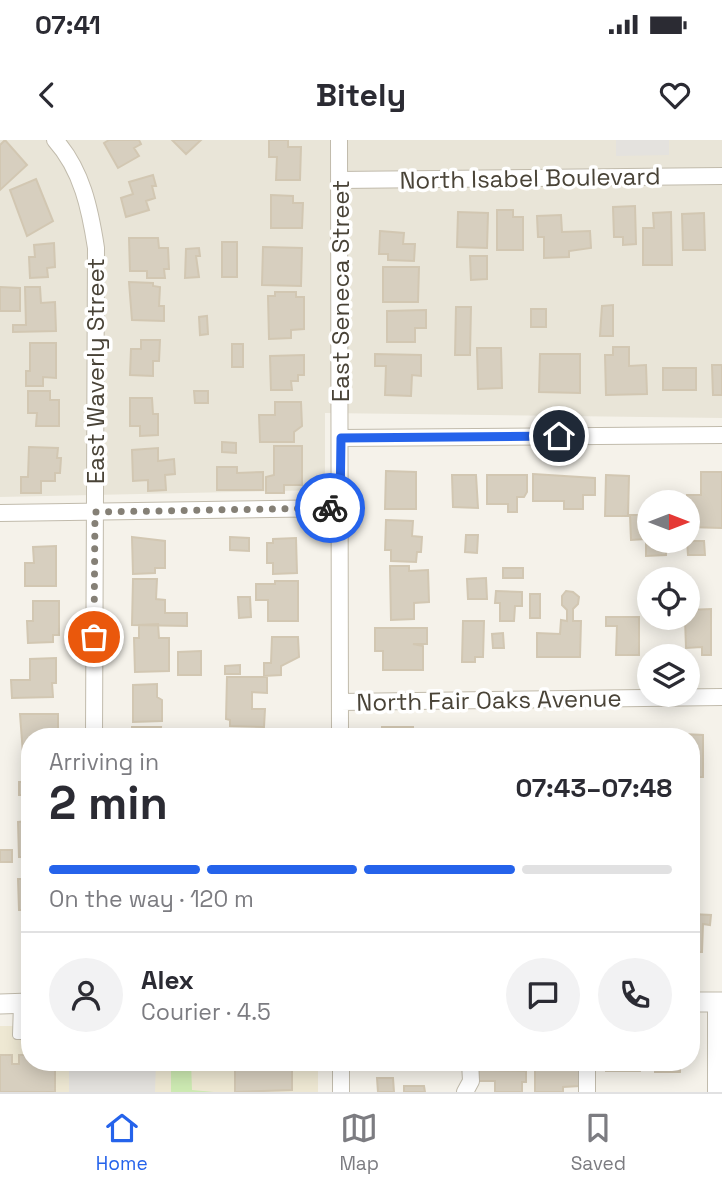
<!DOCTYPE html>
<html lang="en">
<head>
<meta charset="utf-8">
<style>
	body { margin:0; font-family:"Space Grotesk",sans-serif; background:#f2f2f3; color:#2b2b33; height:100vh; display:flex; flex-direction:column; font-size:26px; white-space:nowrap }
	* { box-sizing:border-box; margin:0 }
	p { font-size:23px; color:#7c7c81 }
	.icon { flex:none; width:38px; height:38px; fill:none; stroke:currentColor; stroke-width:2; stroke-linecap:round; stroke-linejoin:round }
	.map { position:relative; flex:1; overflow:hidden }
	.details { position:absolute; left:21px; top:588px; width:679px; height:343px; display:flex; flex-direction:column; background:#fff; border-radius:28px; box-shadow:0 4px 18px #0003 }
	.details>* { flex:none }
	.needle { width:46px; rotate:90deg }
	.buttons { position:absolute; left:637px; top:350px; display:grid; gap:14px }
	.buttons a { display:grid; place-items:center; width:63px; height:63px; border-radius:50%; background:#fff; box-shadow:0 4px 18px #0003; font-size:35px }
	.pin { position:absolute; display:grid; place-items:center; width:60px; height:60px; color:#fff; margin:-30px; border:4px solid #fff; border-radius:50%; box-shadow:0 2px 7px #0007 }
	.courier { position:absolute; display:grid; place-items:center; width:70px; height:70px; margin:-35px; border:5px solid #2563eb; border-radius:50%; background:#fff; color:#222; box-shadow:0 2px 9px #0007 }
	.headline em { font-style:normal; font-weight:700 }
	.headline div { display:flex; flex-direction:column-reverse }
	.headline { display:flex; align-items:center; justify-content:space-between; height:119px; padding:0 28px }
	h1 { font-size:46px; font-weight:700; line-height:52px }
	.bar { display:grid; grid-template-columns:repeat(4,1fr); gap:10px 7px; align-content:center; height:84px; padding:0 28px }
	.bar i { height:9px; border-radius:5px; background:#e1e1e2 }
	.bar .current { background:#2563eb }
	.bar p { grid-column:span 4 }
	.line { display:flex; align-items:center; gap:18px; padding:0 28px; border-top:2px solid #e1e1e2 }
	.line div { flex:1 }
	.round { display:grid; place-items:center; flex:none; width:74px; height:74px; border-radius:37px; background:#f2f2f3 }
	.status { display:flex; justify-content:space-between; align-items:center; height:49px; padding:0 35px; background:#fff; direction:ltr }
	.status svg { height:19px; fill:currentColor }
	header { display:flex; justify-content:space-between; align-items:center; height:91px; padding:0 28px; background:#fff; font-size:32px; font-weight:700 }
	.dock { display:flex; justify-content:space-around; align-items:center; height:98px; border-top:2px solid #e1e1e2; background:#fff; font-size:19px; color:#7c7c81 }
	.dock a { display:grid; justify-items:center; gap:4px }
	.dock .current { color:#2563eb }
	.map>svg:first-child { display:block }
	.residential { fill:#e9e5d8 }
	.education { fill:#eee8d3 }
	.green { fill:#cdeab2 }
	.parking { fill:#e4e2de }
	.building { fill:#d7cfbf; stroke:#d2c7b2; stroke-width:2 }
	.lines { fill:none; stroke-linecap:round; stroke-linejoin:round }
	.service-casing { stroke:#c1bbac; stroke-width:10 }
	.minor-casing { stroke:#c1bbac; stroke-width:18 }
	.tertiary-casing { stroke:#c1bbac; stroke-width:21 }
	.service { stroke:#fff; stroke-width:8 }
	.minor { stroke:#fff; stroke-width:16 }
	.tertiary { stroke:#fff; stroke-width:19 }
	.done { stroke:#858076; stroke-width:7; stroke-dasharray:0 12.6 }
	.route { stroke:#2563eb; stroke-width:9 }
	.labels { text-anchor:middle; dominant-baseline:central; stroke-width:7; stroke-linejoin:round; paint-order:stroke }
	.street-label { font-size:24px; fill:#494337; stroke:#fff }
</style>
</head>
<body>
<div class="status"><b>07:41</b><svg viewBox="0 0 49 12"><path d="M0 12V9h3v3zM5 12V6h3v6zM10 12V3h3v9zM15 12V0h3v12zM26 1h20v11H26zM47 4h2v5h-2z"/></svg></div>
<header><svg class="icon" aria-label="back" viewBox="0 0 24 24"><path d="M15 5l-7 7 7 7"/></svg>Bitely<svg class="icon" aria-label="heart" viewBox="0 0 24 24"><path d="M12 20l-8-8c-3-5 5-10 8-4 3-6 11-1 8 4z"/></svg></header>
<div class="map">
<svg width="722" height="952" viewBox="0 0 722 952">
	<rect width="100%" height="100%" fill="#f5f2ea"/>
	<path class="residential" d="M0 0H722V278L325 273V350L0 357Z"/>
	<path class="education" d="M0 886H30V922H318V952H0Z"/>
	<path class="green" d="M171 922H191L192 950 214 952H171Z"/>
	<path class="parking" d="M616 0H669V15L616 16Z
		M76 922H156L155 952H69V930Z"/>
	<path class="building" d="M5 0 27 25 0 50V5Z
		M109 0H139L141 4 134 8 139 16 118 28 104 3Z
		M172 0H201L186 14Z
		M269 0H288V7H301L300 40H276L277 17H269Z
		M153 35 156 46H152L155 58 146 61 149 70 126 77 121 58 133 54 129 42Z
		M36 39 53 81 27 96 10 50Z
		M271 55 293 56V63H303L302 88H271Z
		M635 66 636 104 623 105V97H614L613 67Z
		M497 70H513V77H523V110H497Z
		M458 72 488 73 487 108 457 107Z
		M671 72 672 125H643V88H654L653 73Z
		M704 73 705 110H683L682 74Z
		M561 75 562 92 590 91 591 108 569 111V117L544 118V97H538L537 76Z
		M380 91 404 93 403 104H415L414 121 388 120V114H379Z
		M129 98H158L159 108H168L169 129H164L165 138H147V131H130Z
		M222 102H237V137H222Z
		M54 103 55 127 47 128 48 137 30 138 29 117H35L34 105Z
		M263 107 302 108 301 146 262 145Z
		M199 108 200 116H196L199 137 185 138 186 109Z
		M470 116H487V139L471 140Z
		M383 127H419L418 162H383Z
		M129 142 153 143V146L160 147 159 166H164V181L132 180Z
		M0 147 20 148V171H0Z
		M25 147H40L41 163 55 162 56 191 13 192V185H26Z
		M275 152H296V157H304V189L291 190V198L269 199 268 156H275Z
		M613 165V196H600L602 166Z
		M456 167H471L470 215H455Z
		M531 169H546V187H531Z
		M426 170V188H415V202H387V171Z
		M207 176 208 194 200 195 199 177Z
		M141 200H160L159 221H153V236L130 235 131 209H141Z
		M30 203H56V238L43 237V246H26V231H30Z
		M232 204H243V227H232Z
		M613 207H629V226L646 225 647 254 606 255 605 215H613Z
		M477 208H501L502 248 478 249Z
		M375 214 421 215V236L412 235 411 256 385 255 386 226H375Z
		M540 214H580V253L539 252Z
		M304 215V235H298V241H291L292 250H271L270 216Z
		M712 225H722V255H713Z
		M663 228H696V250H663Z
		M28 251H50V260H59V286H36L37 273H28Z
		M194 251H208V263H195Z
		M130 258H152L153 274H158V295L140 296V286H130Z
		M275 262H301L302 286 294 292V302H260L259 275H275Z
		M222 302 236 303V313L222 312Z
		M274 306H302V345H284V353H266V337L274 335Z
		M29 307 58 308 57 318H61L60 333H55V341H41V353H21V337H28Z
		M158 308V321L174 319 175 334 165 335 166 350 148 351V340L133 341 132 310Z
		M217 327H237V333L263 332V350H217Z
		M386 331 416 332V369H385Z
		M701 332H722V388L688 387 687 355H701Z
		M533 334 595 338V355H583V369H564V361H533Z
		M452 335H476L478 368 453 367Z
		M487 335H527V352L524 357H517V372H508V364H487Z
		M606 335 629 336 628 376H605Z
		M630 375H649V401H666V415L646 416V399L631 400Z
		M386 380 413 381 412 396 422 397 421 412H417L416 422 391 421V410H385Z
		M466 395H478L477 413 465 412Z
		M132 397 165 401V428H155V433L133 434Z
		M230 397 249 398V411L230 410Z
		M296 398 297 433 273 434V423H267V403H273V399Z
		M687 401H704L705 415H688Z
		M56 406V446H25V423H34L33 407Z
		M390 426H409V431L428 430 429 462 414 463V479L391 480Z
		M503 428H523V438H503Z
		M486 438 487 459H468L467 439Z
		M133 439H157L156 459 165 460V473H187V486L132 485Z
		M275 441H298V481H268V460H256V444H275Z
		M496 451 522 452V466H515L514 481H500V463H495Z
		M566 451 573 452 579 457 578 464 573 469V481H581L580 517H537V493L560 494 561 480 567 481V470L562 465V456Z
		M530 454H540V478H530Z
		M238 457H250L251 477 239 478Z
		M33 461H59V495H53V502L28 503 27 481H33Z
		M711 469V515H702V507L686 508 685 478H688V470Z
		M606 477H639V515H616L617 486H606Z
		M463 481H484L483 517H475V522H462Z
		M158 484 159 498H169V531L135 532 134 498H139V485Z
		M375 488H427V504H413L423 506V530H383V511H375Z
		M503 493 504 508H493L492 494Z
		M272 497H298L299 517 281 526V535L264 536V523H271Z
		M201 511V535H178V512Z
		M56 518V543H52L53 557 12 558 11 540H30V519Z
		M240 525V534H225V526Z
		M227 537H267V553L252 552V569H265L264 587 230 586V580L226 579Z
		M157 544V557L162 560V581L133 582V545Z
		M20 574H58V596L30 597V614H23Z
		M132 587H161L160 597H132Z
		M382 587H413V597H382Z
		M629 590 664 591V597H628Z
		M683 594 703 595V637H691V597Z
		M27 625H30V663L29 655H19V642H26Z
		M30 681V723L29 717H19L18 682Z
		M0 710H12V722H0Z
		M18 739H30V770H19Z
		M691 774 711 775 710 785 703 784 702 812H691Z
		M29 780H30V827L29 811 23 809 22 787H29Z
		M0 915H12V924H19V915H30V922H55V952H0Z
		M214 922H230V930H214Z
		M235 922H292V950L235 952Z
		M390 922H430V926H390Z
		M480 922H526V931L480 930Z
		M535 922H579V927L535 928Z
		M606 922H641L640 931H606Z
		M655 922H680V932H655Z
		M579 927V946L563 947V952H535V928Z
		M479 930 526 931V942H522V952H495V941H479Z
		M377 938H393L394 952H378Z
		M404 946H424L425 952H404Z"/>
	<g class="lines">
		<defs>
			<path id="service" d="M18 864 17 895H30"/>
			<path id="minor" d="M55 0C82 30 90 69 96 108L94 597
				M339 0 340 597
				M339 40 722 36
				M341 298 722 295
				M0 373 340 368
				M340 562 722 557
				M341 922V952
				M587 922V952
				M465 952 471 941 470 922
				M716 952V861"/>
			<path id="tertiary" d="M691 862H722
				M0 864 30 863"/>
		</defs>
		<use href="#service" class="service-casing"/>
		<use href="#minor" class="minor-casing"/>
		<use href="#tertiary" class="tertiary-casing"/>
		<use href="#service" class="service"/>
		<use href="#minor" class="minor"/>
		<use href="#tertiary" class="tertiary"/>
	</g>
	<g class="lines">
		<path class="done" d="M94 497 95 372 330 368"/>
		<path class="route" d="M330 368H340L341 298 559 296"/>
	</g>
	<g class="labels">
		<g class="street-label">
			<text transform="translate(530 38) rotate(-1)">North Isabel Boulevard</text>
			<text transform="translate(340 151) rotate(-90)">East Seneca Street</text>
			<text transform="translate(95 231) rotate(-90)">East Waverly Street</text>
			<text transform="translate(489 560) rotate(-1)">North Fair Oaks Avenue</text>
		</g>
	</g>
</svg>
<div class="buttons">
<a><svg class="needle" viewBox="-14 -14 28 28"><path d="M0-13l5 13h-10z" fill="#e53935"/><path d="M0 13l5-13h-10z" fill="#7c7c81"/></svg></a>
<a><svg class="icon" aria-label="locate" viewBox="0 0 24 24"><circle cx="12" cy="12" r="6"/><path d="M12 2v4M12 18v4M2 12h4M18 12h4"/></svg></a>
<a><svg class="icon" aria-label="layers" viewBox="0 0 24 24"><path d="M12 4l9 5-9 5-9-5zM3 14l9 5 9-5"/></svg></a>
</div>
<div class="pin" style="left:94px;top:497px;background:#ea580c"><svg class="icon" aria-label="bag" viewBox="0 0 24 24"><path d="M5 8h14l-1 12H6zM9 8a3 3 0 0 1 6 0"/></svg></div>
<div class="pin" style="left:559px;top:296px;background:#1f2937"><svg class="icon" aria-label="home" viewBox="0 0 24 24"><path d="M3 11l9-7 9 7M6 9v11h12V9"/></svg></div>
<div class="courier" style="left:330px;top:368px"><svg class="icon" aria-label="bike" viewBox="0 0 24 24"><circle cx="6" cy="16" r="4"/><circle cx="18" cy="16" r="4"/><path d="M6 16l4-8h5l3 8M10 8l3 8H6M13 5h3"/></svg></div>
<section class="details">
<div class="headline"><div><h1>2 min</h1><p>Arriving in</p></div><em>07:43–07:48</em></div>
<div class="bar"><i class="current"></i><i class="current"></i><i class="current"></i><i></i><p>On the way · 120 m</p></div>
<div class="line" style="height:126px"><a class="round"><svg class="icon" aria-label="person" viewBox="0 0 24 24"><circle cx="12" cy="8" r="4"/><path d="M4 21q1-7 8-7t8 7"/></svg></a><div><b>Alex</b><p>Courier · 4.5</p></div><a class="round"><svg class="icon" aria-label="chat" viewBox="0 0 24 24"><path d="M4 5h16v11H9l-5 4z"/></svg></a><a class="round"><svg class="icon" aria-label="phone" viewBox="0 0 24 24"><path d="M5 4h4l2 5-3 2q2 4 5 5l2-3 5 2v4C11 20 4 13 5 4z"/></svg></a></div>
</section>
</div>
<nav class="dock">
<a class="current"><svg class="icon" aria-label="home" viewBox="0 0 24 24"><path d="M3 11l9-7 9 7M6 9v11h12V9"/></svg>Home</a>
<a><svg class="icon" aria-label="map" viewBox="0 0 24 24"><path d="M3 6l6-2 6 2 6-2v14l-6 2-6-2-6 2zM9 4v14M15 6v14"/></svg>Map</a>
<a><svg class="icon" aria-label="saved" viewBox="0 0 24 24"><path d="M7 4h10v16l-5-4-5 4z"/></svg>Saved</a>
</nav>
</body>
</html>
